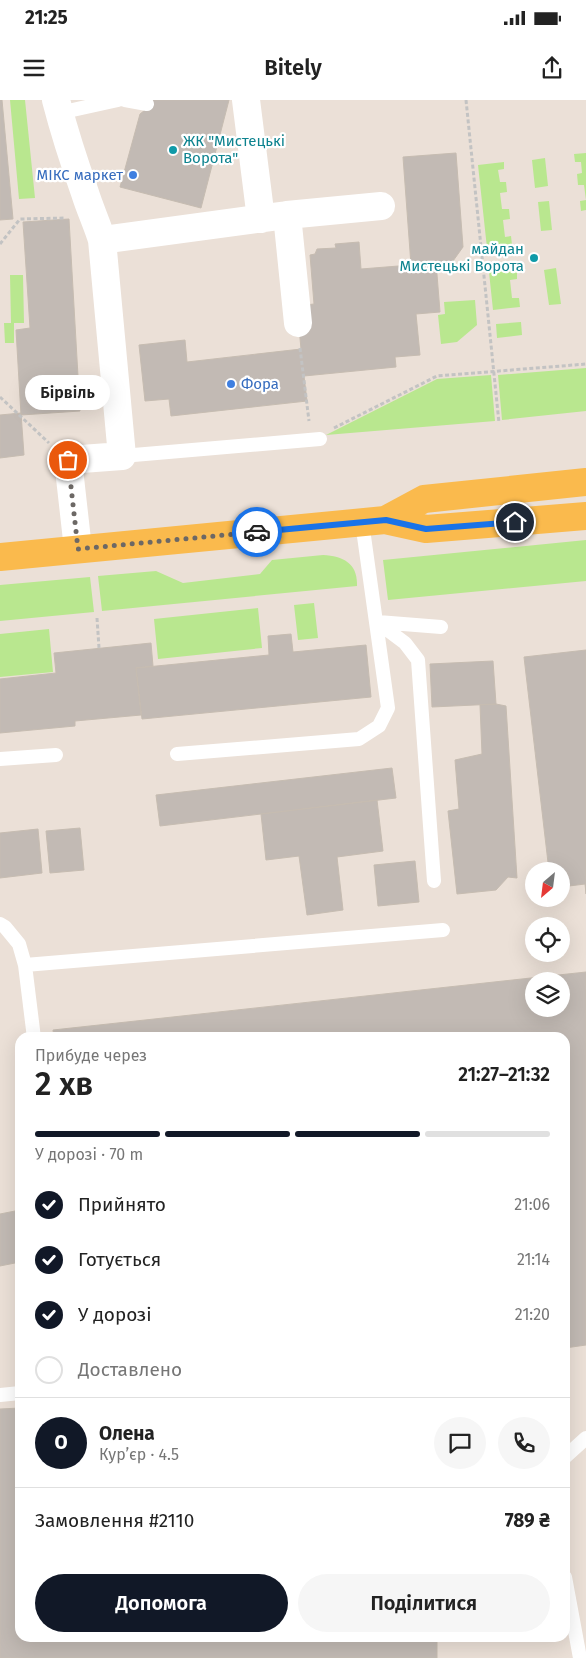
<!DOCTYPE html>
<html lang="uk">
<head>
<meta charset="utf-8">
<style>
	body { margin:0; font-family:"Fira Sans",sans-serif; background:#f6f6f6; color:#222; height:100vh; display:flex; flex-direction:column; font-size:19px; white-space:nowrap }
	* { box-sizing:border-box; margin:0 }
	p { font-size:16px; color:#767676 }
	.icon { flex:none; width:28px; height:28px; fill:none; stroke:currentColor; stroke-width:2; stroke-linecap:round; stroke-linejoin:round }
	.map { position:relative; flex:1; overflow:hidden }
	.sheet { position:absolute; left:15px; top:932px; width:555px; height:610px; display:flex; flex-direction:column; background:#fff; border-radius:15px; box-shadow:0 5px 20px #0002 }
	.sheet>* { flex:none }
	.needle { width:32px; rotate:208deg }
	.controls { position:absolute; left:525px; top:762px; display:grid; gap:10px }
	.controls a { display:grid; place-items:center; width:45px; height:45px; border-radius:50%; background:#fff; box-shadow:0 5px 20px #0002; font-size:25px }
	.pin { position:absolute; display:grid; place-items:center; width:42px; height:42px; color:#fff; margin:-21px; border:2px solid #fff; border-radius:50%; box-shadow:0 1px 5px #0007 }
	.courier { position:absolute; display:grid; place-items:center; width:50px; height:50px; margin:-25px; border:4px solid #1a73e8; border-radius:50%; background:#fff; color:#222; box-shadow:0 1px 6px #0007 }
	.bubble { position:absolute; height:35px; border-radius:18px; background:#fff; box-shadow:0 5px 20px #0002; font-size:16px; font-weight:600; line-height:35px; text-align:center }
	.headline em { font-style:normal; font-weight:600 }
	.headline div { display:flex; flex-direction:column-reverse }
	.headline { display:flex; align-items:center; justify-content:space-between; height:85px; padding:0 20px }
	h1 { font-size:32px; font-weight:600; line-height:38px }
	.bar { display:grid; grid-template-columns:repeat(4,1fr); gap:8px 5px; align-content:center; height:60px; padding:0 20px }
	.bar i { height:6px; border-radius:4px; background:#e0e0e0 }
	.bar .selected { background:#111827 }
	.bar p { grid-column:span 4 }
	.line { display:flex; align-items:center; gap:12px; padding:0 20px; border-top:1px solid #e0e0e0 }
	.line div { flex:1 }
	.round { display:grid; place-items:center; flex:none; width:52px; height:52px; border-radius:26px; background:#f6f6f6 }
	ol { padding:0 20px; list-style:none }
	li { display:flex; align-items:center; gap:15px; height:55px }
	li p { margin-inline-start:auto }
	li .icon { padding:5px; border-radius:50%; background:#111827; color:#fff; stroke-width:4 }
	li:last-child { color:#767676 }
	li i { width:28px; height:28px; border:2px solid #e0e0e0; border-radius:50% }
	.primary-button { display:flex; gap:10px; margin-top:auto; padding:10px 20px }
	.primary-button a { flex:1; height:58px; border-radius:30px; background:#111827; color:#fff; font-size:20px; font-weight:600; line-height:58px; text-align:center }
	.primary-button a+a { background:#f6f6f6; color:#222 }
	.status { display:flex; justify-content:space-between; align-items:center; height:35px; padding:0 25px; background:#fff; direction:ltr }
	.status svg { height:14px; fill:currentColor }
	header { display:flex; justify-content:space-between; align-items:center; height:65px; padding:0 20px; background:#fff; font-size:22px; font-weight:600 }
	.map>svg:first-child { display:block }
	.green { fill:#b9e78f }
	.building { fill:#c2bab4; stroke:#c6bcb1; fill-rule:evenodd }
	.lines { fill:none; stroke-linecap:round; stroke-linejoin:round }
	.path { stroke:#c3c3c3; stroke-width:3; stroke-dasharray:4 2.5; stroke-linecap:butt }
	.service { stroke:#fff; stroke-width:14 }
	.minor { stroke:#fff; stroke-width:28 }
	.primary { stroke:#faba4d; stroke-width:28 }
	.done { stroke:#6c6865; stroke-width:5; stroke-dasharray:0 9 }
	.route { stroke:#1a73e8; stroke-width:6 }
	.culture-dot { fill:#0f9aa8; stroke:#fff; stroke-width:2 }
	.shop-dot { fill:#3f7fe0; stroke:#fff; stroke-width:2 }
	.labels { text-anchor:middle; dominant-baseline:central; stroke-width:4.5; stroke-linejoin:round; paint-order:stroke }
	.culture-label { font-size:15px; fill:#0d838f; stroke:#fff; text-anchor:start }
	.shop-label { font-size:15px; fill:#366cbe; stroke:#fff; text-anchor:end }
</style>
</head>
<body>
<div class="status"><b>21:25</b><svg viewBox="0 0 49 12"><path d="M0 12V9h3v3zM5 12V6h3v6zM10 12V3h3v9zM15 12V0h3v12zM26 1h20v11H26zM47 4h2v5h-2z"/></svg></div>
<header><svg class="icon" aria-label="menu" viewBox="0 0 24 24"><path d="M4 6h16M4 12h16M4 18h16"/></svg>Bitely<svg class="icon" aria-label="share" viewBox="0 0 24 24"><path d="M12 15V3M7 8l5-5 5 5M5 13v7h14v-7"/></svg></header>
<div class="map">
<svg width="586" height="1558" viewBox="0 0 586 1558">
	<rect width="100%" height="100%" fill="#ebe0d7"/>
	<path class="green" d="M10 0H25L35 98 19 99Z
		M586 53V110L581 111 580 101 586 100 584 85H578L577 74 582 73 581 62H575L574 54Z
		M545 58 548 86 535 88 532 60Z
		M504 62V69L498 70 500 82H506L507 92 500 93 502 109H509L510 119 503 120 505 137 511 136 512 145 487 148 478 65Z
		M549 101 552 130 541 131 538 102Z
		M556 168 561 204 549 205 544 170Z
		M517 169V179L510 180 512 198H519L520 207 493 210 489 172Z
		M10 175H23L24 223H14V243H5L4 223H11Z
		M475 200 477 225 457 242 441 244 438 215 445 214 444 202Z
		M521 222 522 235 497 238 496 224Z
		M586 268V311L502 320 498 275Z
		M491 275 495 321 326 335 437 279Z
		M586 440V481L388 500 383 460Z
		M323 455C344 456 358 464 357 486L102 511 98 476 156 471 183 483 260 474 272 460Z
		M90 477 94 512 0 521V485Z
		M314 503 318 538 298 540 294 505Z
		M258 508 262 548 158 559 154 519Z
		M49 529 53 572 0 577V534Z"/>
	<path class="building" d="M0 0H2L13 119 0 120Z
		M148 0H229L201 108 120 87 140 14 145 10Z
		M456 53 463 147 453 161 436 162 440 212 416 214 420 255 395 257 396 267 304 276 307 301 171 316 169 299 145 301 139 245 185 240 187 262 301 249 297 206 314 204 310 155 315 154 317 149 336 148 335 144 359 142 361 169 411 165 403 57Z
		M69 119 80 311 21 315 16 230 30 228 23 122Z
		M21 313 24 355 0 358V315Z
		M291 534 293 552 366 545 371 597 142 619 136 568 269 555 268 536Z
		M151 543 153 566 136 568 141 615 75 621V626L0 633V579L56 573 54 553Z
		M586 550V794L585 784 561 787V771H549L524 557Z
		M493 561 496 604 432 607 430 564Z
		M496 604 506 606 517 778 508 777 496 790 457 794 448 711 459 709 455 660 482 654 480 605Z
		M392 668 396 698 160 726 156 695Z
		M377 700 383 751 337 757 343 810 307 815 299 756 266 760 261 714Z
		M80 728 84 770 50 773 46 731Z
		M38 729 42 773 0 778V733Z
		M415 761 419 802 378 806 374 765Z
		M586 872V1245L565 1248V938H54L53 930ZM534 881H561V909H534Z
		M20 1110V1162L0 1166V1114Z
		M20 1308V1538H437V1558H0V1309Z"/>
	<g class="lines">
		<path class="path" d="M466 0 499 323
			M0 144 20 119 66 118
			M300 248 309 321
			M0 297 49 343
			M334 328 437 276 586 264
			M97 518 99 548"/>
		<path class="service" d="M125 0 147 4
			M59 13 118 0
			M122 356 320 339
			M377 522 405 543 418 560 434 781
			M378 522 441 527
			M177 654 359 639 379 626 388 608 362 422
			M0 659 56 655
			M0 824 5 827 19 844 25 865 34 938
			M25 865 443 830
			M0 1295 20 1293
			M565 1357 586 1338
			M565 1477 580 1558"/>
		<path class="minor" d="M56 0C64 31 74 62 85 93 90 109 97 124 102 140L122 356 68 360 78 449
			M246 0 261 119
			M287 115 381 106
			M102 140 287 115 298 223"/>
		<path class="primary" d="M385 420 424 399 586 382
			M0 457 385 420 426 429 586 416"/>
	</g>
	<g class="lines">
		<path class="done" d="M68 360 78 449 257 432"/>
		<path class="route" d="M257 432 386 420 426 429 515 422"/>
	</g>
	<g class="culture-dot">
		<circle cx="173" cy="50" r="5"/>
		<circle cx="534" cy="158" r="5"/>
	</g>
	<g class="shop-dot">
		<circle cx="133" cy="75" r="5"/>
		<circle cx="231" cy="284" r="5"/>
	</g>
	<g class="labels">
		<g class="culture-label">
			<text x="183" y="41">ЖК "Мистецькі<tspan x="183" dy="17">Ворота"</tspan></text>
			<text x="524" y="149" text-anchor="end">майдан<tspan x="524" dy="17">Мистецькі Ворота</tspan></text>
		</g>
		<g class="shop-label">
			<text x="123" y="75">МІКС маркет</text>
			<text x="241" y="284" text-anchor="start">Фора</text>
		</g>
	</g>
</svg>
<div class="controls">
<a><svg class="needle" viewBox="-14 -14 28 28"><path d="M0-13l5 13h-10z" fill="#e53935"/><path d="M0 13l5-13h-10z" fill="#767676"/></svg></a>
<a><svg class="icon" aria-label="locate" viewBox="0 0 24 24"><circle cx="12" cy="12" r="6"/><path d="M12 2v4M12 18v4M2 12h4M18 12h4"/></svg></a>
<a><svg class="icon" aria-label="layers" viewBox="0 0 24 24"><path d="M12 4l9 5-9 5-9-5zM3 14l9 5 9-5"/></svg></a>
</div>
<div class="pin" style="left:68px;top:360px;background:#ea580c"><svg class="icon" aria-label="bag" viewBox="0 0 24 24"><path d="M5 8h14l-1 12H6zM9 8a3 3 0 0 1 6 0"/></svg></div>
<div class="pin" style="left:515px;top:422px;background:#1f2937"><svg class="icon" aria-label="home" viewBox="0 0 24 24"><path d="M3 11l9-7 9 7M6 9v11h12V9"/></svg></div>
<div class="courier" style="left:257px;top:432px"><svg class="icon" aria-label="car" viewBox="0 0 24 24"><path d="M5 17H2v-5l4-1 3-4h7l3 4 3 1v5h-3M9 17h6M6 11h13"/><circle cx="7" cy="17" r="2"/><circle cx="17" cy="17" r="2"/></svg></div>
<div class="bubble" style="left:25px;top:275px;width:85px">Бірвіль</div>
<section class="sheet">
<div class="headline"><div><h1>2 хв</h1><p>Прибуде через</p></div><em>21:27–21:32</em></div>
<div class="bar"><i class="selected"></i><i class="selected"></i><i class="selected"></i><i></i><p>У дорозі · 70 m</p></div>
<ol>
<li><svg class="icon" aria-label="check" viewBox="0 0 24 24"><path d="M5 12l5 5 9-10"/></svg>Прийнято<p>21:06</p></li>
<li><svg class="icon" aria-label="check" viewBox="0 0 24 24"><path d="M5 12l5 5 9-10"/></svg>Готується<p>21:14</p></li>
<li><svg class="icon" aria-label="check" viewBox="0 0 24 24"><path d="M5 12l5 5 9-10"/></svg>У дорозі<p>21:20</p></li>
<li><i></i>Доставлено</li>
</ol>
<div class="line" style="height:90px"><b class="round" style="background:#111827;color:#fff">О</b><div><b>Олена</b><p>Кур’єр · 4.5</p></div><a class="round"><svg class="icon" aria-label="chat" viewBox="0 0 24 24"><path d="M4 5h16v11H9l-5 4z"/></svg></a><a class="round"><svg class="icon" aria-label="phone" viewBox="0 0 24 24"><path d="M5 4h4l2 5-3 2q2 4 5 5l2-3 5 2v4C11 20 4 13 5 4z"/></svg></a></div>
<div class="line" style="height:65px"><div>Замовлення #2110</div><b>789 ₴</b></div>
<div class="primary-button"><a>Допомога</a><a>Поділитися</a></div>
</section>
</div>
</body>
</html>
